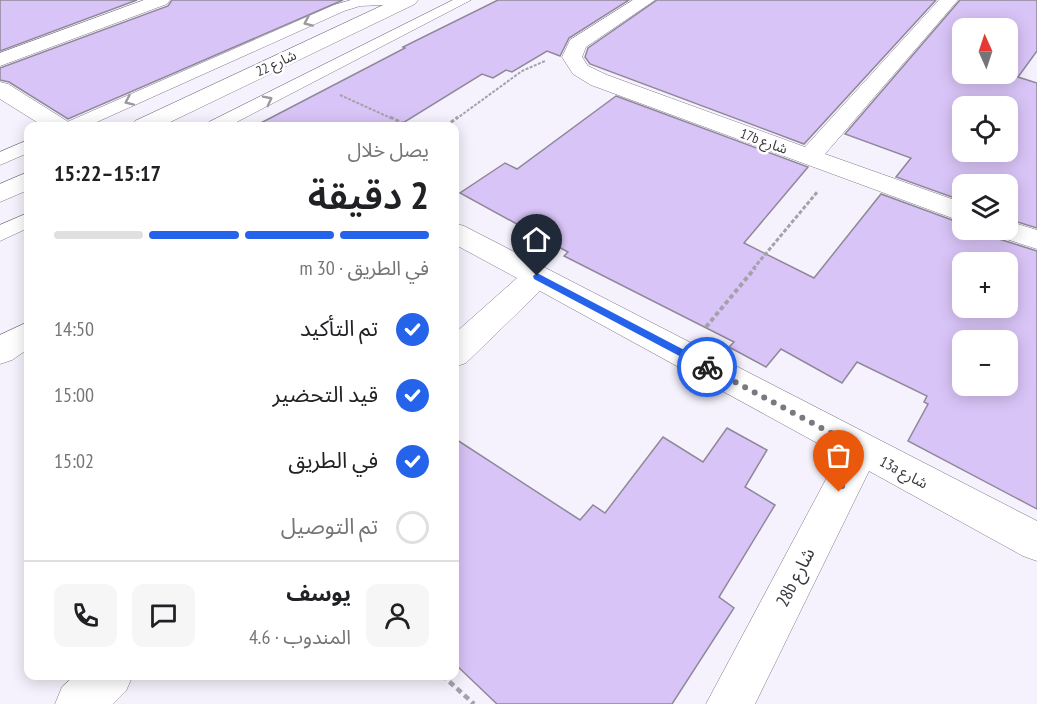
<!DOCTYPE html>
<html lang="ar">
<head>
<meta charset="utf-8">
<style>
	body { margin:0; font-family:"PT Sans Narrow","Noto Sans Arabic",sans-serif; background:#f6f6f6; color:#202124; direction:rtl; height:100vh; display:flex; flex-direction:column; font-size:22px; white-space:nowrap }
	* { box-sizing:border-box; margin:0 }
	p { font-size:20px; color:#757577 }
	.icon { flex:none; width:33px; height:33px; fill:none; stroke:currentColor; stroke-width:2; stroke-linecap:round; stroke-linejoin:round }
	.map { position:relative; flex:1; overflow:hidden; direction:ltr }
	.sheet { position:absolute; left:24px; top:122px; width:435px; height:558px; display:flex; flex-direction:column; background:#fff; border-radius:12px; box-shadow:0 3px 15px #0003; direction:rtl }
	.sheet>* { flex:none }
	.needle { width:39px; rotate:357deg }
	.fabs { position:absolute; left:952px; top:18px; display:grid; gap:12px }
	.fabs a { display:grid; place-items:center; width:66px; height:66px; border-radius:12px; background:#fff; box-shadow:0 3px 15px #0003; font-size:30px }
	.pin { position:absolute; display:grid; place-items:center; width:51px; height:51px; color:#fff; margin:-62px -26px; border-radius:50% 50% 50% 0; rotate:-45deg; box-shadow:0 0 6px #0007 }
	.pin .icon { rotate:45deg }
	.courier { position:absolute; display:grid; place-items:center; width:60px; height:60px; margin:-30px; border:4px solid #2563eb; border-radius:50%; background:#fff; color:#222; box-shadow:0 2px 8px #0007 }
	.headline em { font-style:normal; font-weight:600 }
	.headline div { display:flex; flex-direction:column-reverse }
	.headline { display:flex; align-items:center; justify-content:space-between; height:102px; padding:0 30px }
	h1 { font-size:39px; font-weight:600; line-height:45px }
	.bar { display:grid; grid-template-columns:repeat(4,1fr); gap:9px 6px; align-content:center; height:72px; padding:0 30px }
	.bar i { height:8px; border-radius:4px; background:#e0e0e0 }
	.bar .active { background:#2563eb }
	.bar p { grid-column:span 4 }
	.line { display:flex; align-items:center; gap:15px; padding:0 30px; border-top:2px solid #e0e0e0 }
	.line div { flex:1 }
	.round { display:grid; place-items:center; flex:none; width:63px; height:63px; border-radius:12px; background:#f6f6f6 }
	ol { padding:0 30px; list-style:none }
	li { display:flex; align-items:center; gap:18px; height:66px }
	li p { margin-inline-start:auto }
	li .icon { padding:6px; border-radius:50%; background:#2563eb; color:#fff; stroke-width:4 }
	li:last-child { color:#757577 }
	li i { width:33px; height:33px; border:3px solid #e0e0e0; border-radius:50% }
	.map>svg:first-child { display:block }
	.building { fill:#d9c4f7; stroke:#8f8899; stroke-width:1.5; fill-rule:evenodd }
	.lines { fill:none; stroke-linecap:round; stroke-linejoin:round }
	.lane-casing { stroke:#807989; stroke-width:1 }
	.street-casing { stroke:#807989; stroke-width:1 }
	.path-far3 { stroke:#a4a1aa; stroke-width:2; stroke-dasharray:3 1.5; stroke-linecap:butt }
	.path-far2 { stroke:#a4a1aa; stroke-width:3; stroke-dasharray:4 2; stroke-linecap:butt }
	.path-far1 { stroke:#a4a1aa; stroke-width:4; stroke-dasharray:4.5 3; stroke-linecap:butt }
	.path { stroke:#a4a1aa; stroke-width:4.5; stroke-dasharray:6 4; stroke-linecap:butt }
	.lane { fill:#fff; fill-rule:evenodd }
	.street { fill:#fff; fill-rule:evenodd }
	.oneway { stroke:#9c9a9e }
	.route { fill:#2563eb }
	.done { stroke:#7b7880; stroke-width:6; stroke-dasharray:0 10.8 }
	.labels { text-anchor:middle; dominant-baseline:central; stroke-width:5; stroke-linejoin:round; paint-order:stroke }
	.far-street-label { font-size:14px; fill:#39363d; stroke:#fff }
	.street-label { font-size:15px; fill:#39363d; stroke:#fff }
	.near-street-label { font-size:18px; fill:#39363d; stroke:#fff }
</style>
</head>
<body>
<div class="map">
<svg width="1037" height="704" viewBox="0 0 1037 704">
	<rect width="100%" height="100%" fill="#f6f2fd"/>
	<path class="building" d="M0 0H137L0 51Z
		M172 0H343L68 119 9 82 0 80V68L168 6Z
		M498 0H629L569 38 560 56 547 51 512 72 506 70 493 78 482 74 398 126H255L405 48 403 47Z
		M657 0H936L804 144 590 64 585 57 588 48Z
		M960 0H1037V51L1018 77 1037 83V228L1008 219V184H963V201L896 177 911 158 845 134ZM963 28H1008V74H963ZM963 106H1008V152H963Z
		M616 96 808 167 744 243 814 278 881 194 963 224V230H991L996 238 1037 251V509L908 441 928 404 924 402 927 396 857 362 842 383 781 349 766 367 729 347 734 342 564 256 568 252 460 193 505 163 517 169ZM963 262H1008V308H963ZM963 340H1008V386H963Z
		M727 428 767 450 745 487 775 505 719 597 734 608 672 704H497L454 663V438L580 520 593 505 605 513 663 437 703 462Z"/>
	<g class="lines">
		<defs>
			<path id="lane" d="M351 0H411L404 4 360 6 344 11 88 126H64L67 122 334 5Z
				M453 0H471L229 126H206L209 122Z
				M28 140V153L0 165V152Z
				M28 213V228L0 241V225Z"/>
			<path id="street" d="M144 0H170L167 4 0 66V53Z
				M394 0H418L415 4 162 126H131L135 121Z
				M633 0H655L586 47 582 57 588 66 607 75 805 147 939 0H958L825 154 963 203V222L591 85 573 74 562 57 570 40Z
				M0 82 8 84 67 121 71 126H43L0 99Z
				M28 172V190L0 202V184Z
				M1008 221 1037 230V249L997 236 993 230H1008Z
				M454 223 464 226 1037 521V561L1023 556 869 471 755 704H706L839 455 540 291 466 363 454 367V334L517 278 454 244Z
				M28 322V349L12 360 0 364V335Z
				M75 675H133L126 691 113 704H55L62 687Z"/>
		</defs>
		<use href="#lane" class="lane-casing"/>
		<use href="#street" class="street-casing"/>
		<path class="path-far3" d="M340 95 393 119
			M456 119 522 71 545 61"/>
		<path class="path-far2" d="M390 117 409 126
			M446 126 458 117
			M753 269 818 191"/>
		<path class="path-far1" d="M706 327 755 268"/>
		<path class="path" d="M442 675 474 704"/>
		<use href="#lane" class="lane"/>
		<use href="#street" class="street"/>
	</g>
	<defs><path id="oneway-chevron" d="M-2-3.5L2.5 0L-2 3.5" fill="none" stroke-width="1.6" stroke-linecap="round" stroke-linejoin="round" transform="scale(1.5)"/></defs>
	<g class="oneway">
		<use href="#oneway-chevron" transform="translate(308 22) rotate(156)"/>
		<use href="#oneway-chevron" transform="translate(268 100) rotate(-27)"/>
		<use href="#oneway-chevron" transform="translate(129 101) rotate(156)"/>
	</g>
	<path class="route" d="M537 273 711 364V369H704L534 279 533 276Z"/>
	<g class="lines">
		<path class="done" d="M707 367 861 449 839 492"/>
	</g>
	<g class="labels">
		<g class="far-street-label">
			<text transform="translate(276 63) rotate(-25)">شارع 22</text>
			<text transform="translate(764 141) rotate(20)">17b شارع</text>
		</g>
		<g class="street-label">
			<text transform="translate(904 472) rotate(28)">13a شارع</text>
		</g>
		<g class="near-street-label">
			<text transform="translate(795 577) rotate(-63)">28b شارع</text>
		</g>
	</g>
</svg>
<div class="fabs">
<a><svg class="needle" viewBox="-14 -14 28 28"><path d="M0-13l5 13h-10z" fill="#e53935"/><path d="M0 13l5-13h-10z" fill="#757577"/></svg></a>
<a><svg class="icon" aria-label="locate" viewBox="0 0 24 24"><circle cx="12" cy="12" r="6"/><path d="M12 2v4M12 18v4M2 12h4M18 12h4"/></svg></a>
<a><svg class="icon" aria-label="layers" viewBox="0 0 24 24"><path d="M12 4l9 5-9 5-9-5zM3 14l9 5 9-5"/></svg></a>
<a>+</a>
<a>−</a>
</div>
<div class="pin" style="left:839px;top:492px;background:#ea580c"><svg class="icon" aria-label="bag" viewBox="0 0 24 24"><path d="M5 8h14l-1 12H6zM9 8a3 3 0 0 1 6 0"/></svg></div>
<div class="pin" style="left:537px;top:276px;background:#1f2937"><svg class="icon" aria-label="home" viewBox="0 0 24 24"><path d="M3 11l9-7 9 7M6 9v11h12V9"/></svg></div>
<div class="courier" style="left:707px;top:367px"><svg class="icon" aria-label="bike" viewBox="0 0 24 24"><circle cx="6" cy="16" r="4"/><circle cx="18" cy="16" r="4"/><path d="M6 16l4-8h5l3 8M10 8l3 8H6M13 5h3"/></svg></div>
<section class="sheet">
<div class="headline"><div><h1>2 دقيقة</h1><p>يصل خلال</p></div><em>15:17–15:22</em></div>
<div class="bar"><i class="active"></i><i class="active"></i><i class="active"></i><i></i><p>في الطريق · 30 m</p></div>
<ol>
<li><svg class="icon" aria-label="check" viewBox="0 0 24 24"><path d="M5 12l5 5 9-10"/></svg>تم التأكيد<p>14:50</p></li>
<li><svg class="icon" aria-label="check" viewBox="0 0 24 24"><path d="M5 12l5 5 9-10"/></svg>قيد التحضير<p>15:00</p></li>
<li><svg class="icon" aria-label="check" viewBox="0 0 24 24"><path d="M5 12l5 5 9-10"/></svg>في الطريق<p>15:02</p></li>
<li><i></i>تم التوصيل</li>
</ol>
<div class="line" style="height:108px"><a class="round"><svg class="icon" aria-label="person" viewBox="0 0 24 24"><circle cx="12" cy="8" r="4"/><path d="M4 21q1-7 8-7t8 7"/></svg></a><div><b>يوسف</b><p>المندوب · 4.6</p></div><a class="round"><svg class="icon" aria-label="chat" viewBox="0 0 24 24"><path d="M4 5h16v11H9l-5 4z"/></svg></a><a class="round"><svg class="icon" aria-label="phone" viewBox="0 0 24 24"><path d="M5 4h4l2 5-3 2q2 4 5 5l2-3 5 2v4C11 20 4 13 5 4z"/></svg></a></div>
</section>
</div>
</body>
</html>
